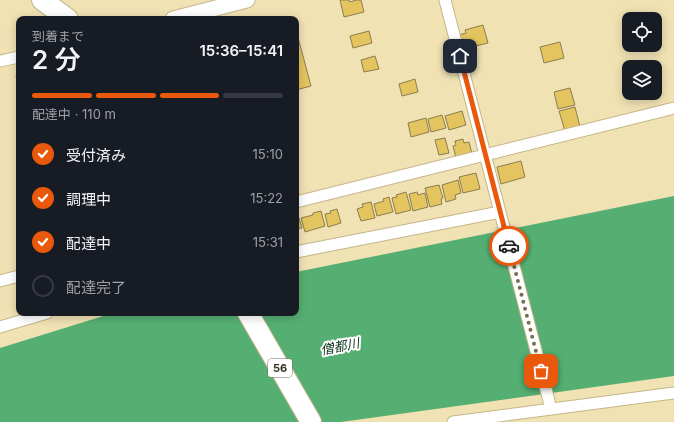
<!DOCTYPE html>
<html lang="ja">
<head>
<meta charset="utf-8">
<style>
	body { margin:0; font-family:Inter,"Noto Sans JP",sans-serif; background:#20242c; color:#f1f3f6; height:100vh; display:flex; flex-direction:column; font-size:15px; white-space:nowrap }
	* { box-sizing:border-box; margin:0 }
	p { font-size:13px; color:#9ea1a6 }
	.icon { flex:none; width:22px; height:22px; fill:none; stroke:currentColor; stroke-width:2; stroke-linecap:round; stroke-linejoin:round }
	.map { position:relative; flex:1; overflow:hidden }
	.details { position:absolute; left:16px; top:16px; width:283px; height:300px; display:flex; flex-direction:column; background:#171b24; border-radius:8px; box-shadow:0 2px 10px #0003 }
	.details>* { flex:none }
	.buttons { position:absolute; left:622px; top:12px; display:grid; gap:8px }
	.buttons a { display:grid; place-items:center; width:40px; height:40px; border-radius:8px; background:#171b24; box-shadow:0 2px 10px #0003; font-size:20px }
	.pin { position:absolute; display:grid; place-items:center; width:34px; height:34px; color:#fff; margin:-17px; border-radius:8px; box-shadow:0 2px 6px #0006 }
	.courier { position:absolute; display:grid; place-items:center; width:40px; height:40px; margin:-20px; border:3px solid #ea580c; border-radius:50%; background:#fff; color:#222; box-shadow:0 1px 5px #0007 }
	.summary em { font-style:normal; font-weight:600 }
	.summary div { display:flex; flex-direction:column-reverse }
	.summary { display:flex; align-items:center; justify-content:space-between; height:68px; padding:0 16px }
	h1 { font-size:26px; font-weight:600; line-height:30px }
	.bar { display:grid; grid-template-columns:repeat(4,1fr); gap:6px 4px; align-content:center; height:48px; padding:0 16px }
	.bar i { height:5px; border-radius:3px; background:#363941 }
	.bar .current { background:#ea580c }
	.bar p { grid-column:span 4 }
	ol { padding:0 16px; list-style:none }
	li { display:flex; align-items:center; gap:12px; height:44px }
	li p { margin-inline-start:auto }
	li .icon { padding:4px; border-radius:50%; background:#ea580c; color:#fff; stroke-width:4 }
	li:last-child { color:#9ea1a6 }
	li i { width:22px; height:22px; border:2px solid #363941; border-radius:50% }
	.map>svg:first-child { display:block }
	.water { fill:#56af72 }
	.building { fill:#e3c45f; stroke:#8b7d52 }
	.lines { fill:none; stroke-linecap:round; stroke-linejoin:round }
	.street-casing { stroke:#c5b689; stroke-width:13 }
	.secondary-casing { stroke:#c5b689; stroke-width:17 }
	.highway-casing { stroke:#c5b689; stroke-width:22 }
	.street { stroke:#fff; stroke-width:11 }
	.secondary { stroke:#fff; stroke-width:15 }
	.highway { stroke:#fff; stroke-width:20 }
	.done { stroke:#776e52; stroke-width:4; stroke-dasharray:0 7.2 }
	.route { stroke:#ea580c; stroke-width:5 }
	.labels { text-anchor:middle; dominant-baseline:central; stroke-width:4; stroke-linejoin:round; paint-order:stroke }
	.shield { fill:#fff; stroke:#726d61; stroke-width:1 }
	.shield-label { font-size:11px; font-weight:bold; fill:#352f1d }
	.water-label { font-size:13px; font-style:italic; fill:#0d331b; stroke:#fff }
</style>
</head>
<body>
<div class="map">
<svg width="674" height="422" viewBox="0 0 674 422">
	<rect width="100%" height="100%" fill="#f1e2b4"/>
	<path class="water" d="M674 196V376L341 422H0V348L113 313H296V272Z"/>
	<path class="building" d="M340 0H349L350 2 356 0H361L364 12 344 17Z
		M483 25 488 43 463 49 459 35 466 33 465 30Z
		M296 30 311 86 296 90Z
		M369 31 372 43 353 48 350 36Z
		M560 42 564 58 544 63 540 47Z
		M375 56 379 69 364 72 361 60Z
		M19 75V89L16 76Z
		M415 79 418 92 402 96 399 84Z
		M570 88 575 105 558 109 554 92Z
		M575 107 580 127 565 131 559 111Z
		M462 111 466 125 449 130 445 116Z
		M442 115 446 128 431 132 428 119Z
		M426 118 429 132 411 137 408 123Z
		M445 138 449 153 439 155 435 140Z
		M463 139 464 143 469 142 472 154 456 158 453 146 456 145 455 141Z
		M521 161 525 177 501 184 497 167Z
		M476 173 480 189 463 193 459 177Z
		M458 180 461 193 455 195 456 199 446 202 442 185Z
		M439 185 443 198 441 199 442 204 430 207 425 188Z
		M406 192 411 210 396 214 392 198 397 197 396 195Z
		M417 192 418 195 425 193 428 207 413 211 409 194Z
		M389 197 393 212 377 216 374 204 384 201 383 199Z
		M371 202 375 218 361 221 357 209 363 207 362 204Z
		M337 209 341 223 328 227 325 214 331 213 330 211Z
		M321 211 325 226 305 232 301 218 313 215V213Z
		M299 218 302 228 296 229V219Z"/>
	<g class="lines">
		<defs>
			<path id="street" d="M445 0 549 401 550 409
				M0 61 19 57
				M296 202 674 108
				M296 252 500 212
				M0 281 19 276
				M0 327 47 313
				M453 422 674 393"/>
			<path id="secondary" d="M173 19 247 0"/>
			<path id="highway" d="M42 0 68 19
				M248 313 311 422"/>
		</defs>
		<use href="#street" class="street-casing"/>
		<use href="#secondary" class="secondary-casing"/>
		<use href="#highway" class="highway-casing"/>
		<use href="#street" class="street"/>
		<use href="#secondary" class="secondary"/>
		<use href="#highway" class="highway"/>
	</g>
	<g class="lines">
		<path class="done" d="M509 246 541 371"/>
		<path class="route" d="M460 56 509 246"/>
	</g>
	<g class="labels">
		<rect class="shield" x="268" y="359" width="24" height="18" rx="3"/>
		<g class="shield-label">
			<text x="280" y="368">56</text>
		</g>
		<g class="water-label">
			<text transform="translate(340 346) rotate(-11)">僧都川</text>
		</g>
	</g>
</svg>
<div class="buttons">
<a><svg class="icon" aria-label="locate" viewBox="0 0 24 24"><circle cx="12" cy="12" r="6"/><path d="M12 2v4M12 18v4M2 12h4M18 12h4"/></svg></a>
<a><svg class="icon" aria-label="layers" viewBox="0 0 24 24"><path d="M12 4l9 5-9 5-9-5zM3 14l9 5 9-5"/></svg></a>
</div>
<div class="pin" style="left:541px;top:371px;background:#ea580c"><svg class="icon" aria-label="bag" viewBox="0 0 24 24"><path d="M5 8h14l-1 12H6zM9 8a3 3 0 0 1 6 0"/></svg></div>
<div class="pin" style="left:460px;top:56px;background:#1f2937"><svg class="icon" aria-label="home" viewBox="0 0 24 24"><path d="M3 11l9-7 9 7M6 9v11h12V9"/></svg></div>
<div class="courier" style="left:509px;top:246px"><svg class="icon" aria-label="car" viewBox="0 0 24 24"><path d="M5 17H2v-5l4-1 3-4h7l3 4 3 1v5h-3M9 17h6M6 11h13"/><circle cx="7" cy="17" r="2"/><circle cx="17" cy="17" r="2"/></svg></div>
<section class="details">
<div class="summary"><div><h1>2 分</h1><p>到着まで</p></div><em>15:36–15:41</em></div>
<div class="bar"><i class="current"></i><i class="current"></i><i class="current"></i><i></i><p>配達中 · 110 m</p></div>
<ol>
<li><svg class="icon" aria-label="check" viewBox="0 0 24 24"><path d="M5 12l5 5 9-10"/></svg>受付済み<p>15:10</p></li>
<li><svg class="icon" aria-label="check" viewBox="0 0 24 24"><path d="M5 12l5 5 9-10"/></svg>調理中<p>15:22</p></li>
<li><svg class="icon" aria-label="check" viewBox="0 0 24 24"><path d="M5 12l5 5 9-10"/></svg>配達中<p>15:31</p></li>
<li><i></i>配達完了</li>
</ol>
</section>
</div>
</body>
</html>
